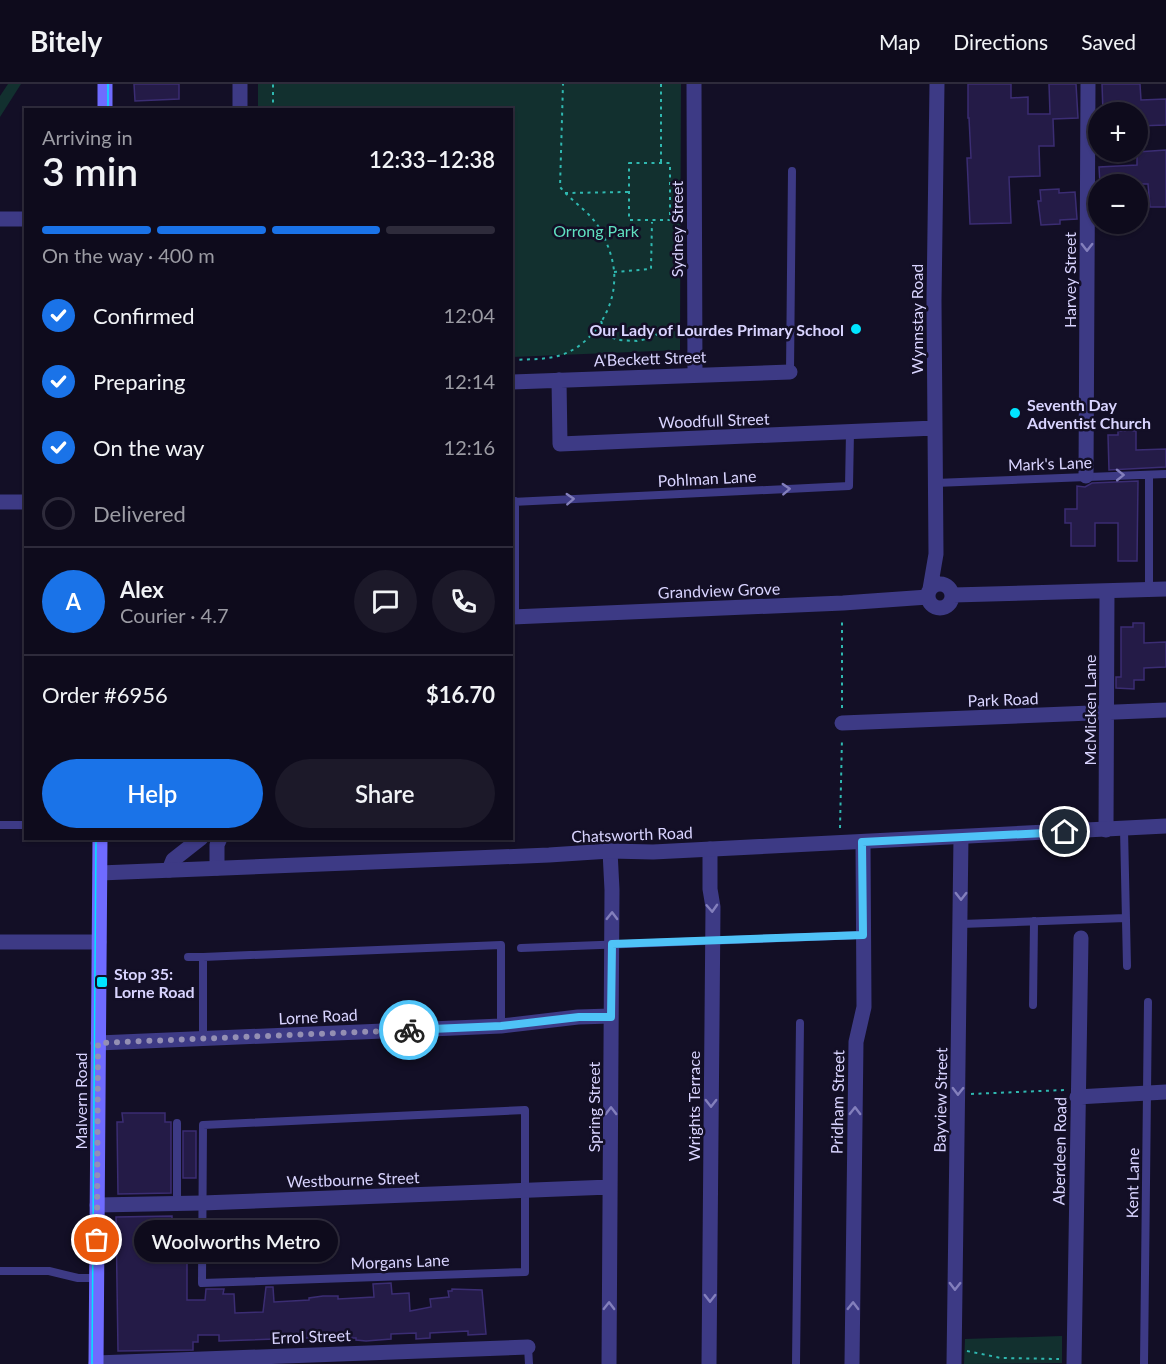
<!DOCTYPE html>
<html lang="en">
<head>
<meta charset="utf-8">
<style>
	body { margin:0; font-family:Lato,sans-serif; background:#1c1929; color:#f1f3f6; height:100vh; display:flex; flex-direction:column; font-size:22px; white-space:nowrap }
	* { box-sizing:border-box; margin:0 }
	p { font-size:20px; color:#9b9ba3 }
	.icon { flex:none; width:33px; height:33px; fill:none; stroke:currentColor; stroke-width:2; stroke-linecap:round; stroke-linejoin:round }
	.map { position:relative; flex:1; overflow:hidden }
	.panel { position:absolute; left:24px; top:24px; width:489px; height:732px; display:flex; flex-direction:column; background:#0e0b1c; border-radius:0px; box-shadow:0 2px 4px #0004,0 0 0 2px #2e2b3b }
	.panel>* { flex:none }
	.buttons { position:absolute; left:1088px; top:18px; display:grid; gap:12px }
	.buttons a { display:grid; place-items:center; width:60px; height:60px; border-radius:50%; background:#0e0b1c; box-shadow:0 2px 4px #0004,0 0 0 2px #2e2b3b; font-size:30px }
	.pin { position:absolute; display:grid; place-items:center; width:51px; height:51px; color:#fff; margin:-26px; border:3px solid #fff; border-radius:50%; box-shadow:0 2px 6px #0007 }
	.courier { position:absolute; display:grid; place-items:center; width:60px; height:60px; margin:-30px; border:4px solid #4fc3f7; border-radius:50%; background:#fff; color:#222; box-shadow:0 2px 8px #0007 }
	.bubble { position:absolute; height:42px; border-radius:21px; background:#0e0b1c; box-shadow:0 2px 4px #0004,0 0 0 2px #2e2b3b; font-size:20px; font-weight:600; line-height:42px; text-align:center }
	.summary em { font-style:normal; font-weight:600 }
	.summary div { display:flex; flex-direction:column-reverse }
	.summary { display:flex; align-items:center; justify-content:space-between; height:102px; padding:0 18px }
	h1 { font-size:39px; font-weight:600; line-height:45px }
	.bar { display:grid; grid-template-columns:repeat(4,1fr); gap:9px 6px; align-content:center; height:72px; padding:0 18px }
	.bar i { height:8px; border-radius:4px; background:#2e2b3b }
	.bar .active { background:#1a73e8 }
	.bar p { grid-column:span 4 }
	.line { display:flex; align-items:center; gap:15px; padding:0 18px; border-top:2px solid #2e2b3b }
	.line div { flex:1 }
	.round { display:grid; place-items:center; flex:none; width:63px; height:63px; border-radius:32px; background:#1c1929 }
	ol { padding:0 18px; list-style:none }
	li { display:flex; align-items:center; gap:18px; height:66px }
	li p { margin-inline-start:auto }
	li .icon { padding:6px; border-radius:50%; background:#1a73e8; color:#fff; stroke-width:4 }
	li:last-child { color:#9b9ba3 }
	li i { width:33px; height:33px; border:3px solid #2e2b3b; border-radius:50% }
	.action { display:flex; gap:12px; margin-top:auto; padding:12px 18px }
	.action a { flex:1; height:69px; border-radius:36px; background:#1a73e8; color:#fff; font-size:24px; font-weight:600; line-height:69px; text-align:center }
	.action a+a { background:#1c1929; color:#f1f3f6 }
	header { display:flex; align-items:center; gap:36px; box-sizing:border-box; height:84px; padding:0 30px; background:#0e0b1c; border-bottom:2px solid #2e2b3b }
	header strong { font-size:28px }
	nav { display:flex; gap:33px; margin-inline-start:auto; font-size:21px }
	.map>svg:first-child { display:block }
	.green { fill:#12302f }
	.building { fill:#241b47; stroke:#3b2d73; stroke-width:1.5 }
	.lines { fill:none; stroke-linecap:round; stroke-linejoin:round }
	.path { stroke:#2fb8b0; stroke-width:2; stroke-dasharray:3 4.5; stroke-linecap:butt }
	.service { stroke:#3d3a85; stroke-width:8 }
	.minor { stroke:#3d3a85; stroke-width:15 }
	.tertiary { stroke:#3d3a85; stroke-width:15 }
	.secondary { stroke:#6f6bff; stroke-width:15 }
	.tram { stroke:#00e5ff; stroke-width:1.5 }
	.oneway { stroke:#837fbc }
	.done { stroke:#948fb3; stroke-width:6; stroke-dasharray:0 10.8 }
	.route { stroke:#4fc3f7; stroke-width:8 }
	.poi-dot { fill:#00e5ff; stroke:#130f26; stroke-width:2 }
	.labels { text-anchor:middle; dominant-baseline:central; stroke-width:5; stroke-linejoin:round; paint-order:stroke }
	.street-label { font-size:16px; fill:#d9d4ff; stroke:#130f26 }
	.park-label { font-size:16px; fill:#5fe0c0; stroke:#130f26 }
	.poi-label { font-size:16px; font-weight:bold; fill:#d9d4ff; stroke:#130f26; text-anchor:start }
</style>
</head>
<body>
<header>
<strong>Bitely</strong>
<nav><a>Map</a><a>Directions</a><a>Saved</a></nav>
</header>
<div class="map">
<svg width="1166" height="1280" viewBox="0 0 1166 1280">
	<rect width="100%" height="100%" fill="#130f26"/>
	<path class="green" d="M8 0H21L0 33V12Z
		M258 0H681L680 266 512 273V26L258 25Z
		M1062 1252V1279L964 1280 965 1255Z"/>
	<path class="building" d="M134 0H179V15L135 17Z
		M968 0H1011V14L1028 13V30H1050L1049 0H1076L1078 34 1053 35 1054 62H1039L1040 92 1009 93 1011 139 970 140 967 74H971L969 34H968Z
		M1102 0H1140L1141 16 1166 15V41L1137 42V28H1103Z
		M1166 66V123H1150L1148 100H1100L1099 83 1137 81V68Z
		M1059 105V109L1075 108 1077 135 1060 136V140L1041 141 1038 117H1041L1040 106Z
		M1118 347H1136V366L1166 365V383L1109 386 1108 351H1118Z
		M1138 397 1137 477H1118V439H1095V462H1071V439H1065V425H1077V402L1085 403 1092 399Z
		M1133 539H1144V559L1166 558V583L1144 584V596H1134V605L1116 604V593H1121V543H1133Z
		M122 1029H165V1038H171V1109L118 1110 117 1038H123Z
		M183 1047H196V1094H183Z
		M172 1132V1137L184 1136 185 1143H187V1216H205L206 1205H224L223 1210H234L235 1229 263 1228 266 1203H273L274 1218 309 1216V1214L323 1212H338V1215L374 1213 373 1200 391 1199 392 1210 409 1209 410 1227 431 1223 430 1215 449 1213 448 1207H452V1205L482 1206 486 1250 468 1251V1247L430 1249V1254L416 1255V1249L391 1250V1255L366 1257 356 1256V1254H304L219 1257V1251H198V1258H193V1266L118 1267 116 1133Z
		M209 1140H218L217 1169H209Z"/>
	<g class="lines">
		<path class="path" d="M273 26V0
			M661 78V0
			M629 79H670V136H629Z
			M565 109 628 108
			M614 188 651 185 652 138
			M601 237 606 250
			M591 252 606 250 617 256 637 257 651 254 670 242H681
			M512 276C526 275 543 276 558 272 588 264 612 231 614 200 616 182 609 162 601 147 592 129 572 118 560 103L563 0
			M842 624V534
			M840 744 842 654
			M971 1010 1064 1006
			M967 1267 1001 1274 1059 1275"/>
		<path class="service" d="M790 288 792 87
			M1149 391V505
			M935 399 1166 390
			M512 418 849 402 850 348
			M515 532V417
			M0 741H26
			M1124 745 1127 882
			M961 840 1126 834
			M521 864 863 851
			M188 873H203
			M1033 921 1034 837
			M203 956V873L501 861V942
			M525 1026V1188L202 1199 203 1041Z
			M177 1120V1039
			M0 1187H49L78 1194H97
			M528 1263 529 1280
			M796 1280 800 939
			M1144 1280 1148 918"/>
		<path class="minor" d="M694 0 695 291
			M240 26V0
			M0 135H26
			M559 296 560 360 935 344
			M512 298 790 288
			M1086 392 1088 0
			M0 418H26
			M928 512a12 12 0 1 1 24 0a12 12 0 1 1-24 0Z
			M930 505 936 470 934 217 937 0
			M953 511 1166 505
			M512 533 843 519 928 513
			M842 639 1166 626
			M1106 746 1107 507
			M217 784V761L220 754
			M169 786 173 776 201 754
			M98 959 501 942 578 933 611 932
			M1077 1013 1166 1008
			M97 1121 202 1119 610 1103
			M96 1279 528 1263
			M609 1280 612 806 610 767
			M709 1280 713 823 710 805V765
			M852 1280 856 958 864 923 863 758
			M954 1280 961 753
			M1074 1280 1081 854"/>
		<path class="tertiary" d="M100 789 549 771 610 767 653 768 1166 742
			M0 858H99"/>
		<path class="secondary" d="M105 26V0
			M96 1280 100 754"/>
		<path class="tram" d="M108 26V0
			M92 1280 96 754"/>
	</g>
	<defs><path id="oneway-chevron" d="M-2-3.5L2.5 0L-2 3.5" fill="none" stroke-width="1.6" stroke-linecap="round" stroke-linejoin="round" transform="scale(1.5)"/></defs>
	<g class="oneway">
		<use href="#oneway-chevron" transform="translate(1087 163) rotate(90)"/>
		<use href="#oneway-chevron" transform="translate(1120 391) rotate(-1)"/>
		<use href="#oneway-chevron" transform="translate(786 405) rotate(-3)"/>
		<use href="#oneway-chevron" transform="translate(570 415) rotate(-3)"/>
		<use href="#oneway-chevron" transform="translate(961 812) rotate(90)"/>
		<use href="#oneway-chevron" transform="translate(712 824) rotate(87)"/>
		<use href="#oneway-chevron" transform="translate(612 832) rotate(-89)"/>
		<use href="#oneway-chevron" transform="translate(958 1007) rotate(91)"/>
		<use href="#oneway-chevron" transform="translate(711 1019) rotate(90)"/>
		<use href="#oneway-chevron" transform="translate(611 1027) rotate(-90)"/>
		<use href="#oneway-chevron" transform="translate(855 1027) rotate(-89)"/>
		<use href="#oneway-chevron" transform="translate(955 1202) rotate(91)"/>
		<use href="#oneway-chevron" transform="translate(710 1214) rotate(90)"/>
		<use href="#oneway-chevron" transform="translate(609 1222) rotate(-89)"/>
		<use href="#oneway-chevron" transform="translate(853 1222) rotate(-89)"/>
	</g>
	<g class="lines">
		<path class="done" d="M97 1156 98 959 409 946"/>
		<path class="route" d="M409 946 501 942 579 933H611L612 860 863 851 862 758 1065 748"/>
	</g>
	<g class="poi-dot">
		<circle cx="856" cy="245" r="6"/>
		<circle cx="1015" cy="329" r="6"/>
		<rect x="96" y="892" width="12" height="12" rx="3"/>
	</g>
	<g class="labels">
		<g class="street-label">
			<text transform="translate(676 145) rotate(-90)">Sydney Street</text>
			<text transform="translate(1069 196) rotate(-90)">Harvey Street</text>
			<text transform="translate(916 235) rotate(-90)">Wynnstay Road</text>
			<text transform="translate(650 274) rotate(-2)">A'Beckett Street</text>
			<text transform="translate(714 336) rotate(-2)">Woodfull Street</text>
			<text transform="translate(1050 379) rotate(-2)">Mark's Lane</text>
			<text transform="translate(707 394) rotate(-3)">Pohlman Lane</text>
			<text transform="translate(719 506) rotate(-2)">Grandview Grove</text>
			<text transform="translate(1003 615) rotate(-2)">Park Road</text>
			<text transform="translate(1089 626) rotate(-90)">McMicken Lane</text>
			<text transform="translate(632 750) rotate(-2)">Chatsworth Road</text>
			<text transform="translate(318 932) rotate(-3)">Lorne Road</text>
			<text transform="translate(940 1016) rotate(-89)">Bayview Street</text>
			<text transform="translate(80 1017) rotate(-90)">Malvern Road</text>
			<text transform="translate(837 1018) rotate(-89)">Pridham Street</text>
			<text transform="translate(693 1022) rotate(-90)">Wrights Terrace</text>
			<text transform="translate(593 1023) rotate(-90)">Spring Street</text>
			<text transform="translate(1059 1067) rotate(-89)">Aberdeen Road</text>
			<text transform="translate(353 1095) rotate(-2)">Westbourne Street</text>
			<text transform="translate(1132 1099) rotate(-89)">Kent Lane</text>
			<text transform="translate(400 1177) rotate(-2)">Morgans Lane</text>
			<text transform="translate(311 1252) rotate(-2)">Errol Street</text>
		</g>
		<g class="park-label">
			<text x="596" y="146">Orrong Park</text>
		</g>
		<g class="poi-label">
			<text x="844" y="245" text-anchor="end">Our Lady of Lourdes Primary School</text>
			<text x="1027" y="320">Seventh Day<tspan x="1027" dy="18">Adventist Church</tspan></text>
			<text x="114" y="889">Stop 35:<tspan x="114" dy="18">Lorne Road</tspan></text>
		</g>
	</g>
</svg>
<div class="buttons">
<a>+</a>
<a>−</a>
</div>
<div class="pin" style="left:97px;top:1156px;background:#ea580c"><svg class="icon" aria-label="bag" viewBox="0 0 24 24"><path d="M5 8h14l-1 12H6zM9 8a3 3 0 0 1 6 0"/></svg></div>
<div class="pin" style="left:1065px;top:748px;background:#1f2937"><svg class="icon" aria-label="home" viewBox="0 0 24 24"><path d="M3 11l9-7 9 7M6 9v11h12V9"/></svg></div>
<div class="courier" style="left:409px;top:946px"><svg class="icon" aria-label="bike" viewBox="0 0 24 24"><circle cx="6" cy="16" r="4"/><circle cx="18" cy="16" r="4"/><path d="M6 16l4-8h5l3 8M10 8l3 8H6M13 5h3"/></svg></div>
<div class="bubble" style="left:134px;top:1136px;width:204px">Woolworths Metro</div>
<section class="panel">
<div class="summary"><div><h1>3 min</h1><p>Arriving in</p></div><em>12:33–12:38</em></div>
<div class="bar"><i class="active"></i><i class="active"></i><i class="active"></i><i></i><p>On the way · 400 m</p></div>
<ol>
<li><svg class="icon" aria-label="check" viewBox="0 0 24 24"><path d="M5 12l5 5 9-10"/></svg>Confirmed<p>12:04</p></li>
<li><svg class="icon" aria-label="check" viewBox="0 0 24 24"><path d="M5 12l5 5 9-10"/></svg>Preparing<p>12:14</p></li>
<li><svg class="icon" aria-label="check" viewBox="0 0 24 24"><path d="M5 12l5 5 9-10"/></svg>On the way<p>12:16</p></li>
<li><i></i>Delivered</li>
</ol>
<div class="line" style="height:108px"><b class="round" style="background:#1a73e8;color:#fff">A</b><div><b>Alex</b><p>Courier · 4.7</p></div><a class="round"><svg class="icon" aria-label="chat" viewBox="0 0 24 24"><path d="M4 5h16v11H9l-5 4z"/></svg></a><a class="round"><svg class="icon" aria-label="phone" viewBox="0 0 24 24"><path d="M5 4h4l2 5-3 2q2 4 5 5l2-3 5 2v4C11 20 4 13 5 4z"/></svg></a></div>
<div class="line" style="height:78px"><div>Order #6956</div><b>$16.70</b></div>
<div class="action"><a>Help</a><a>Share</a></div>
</section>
</div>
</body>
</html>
